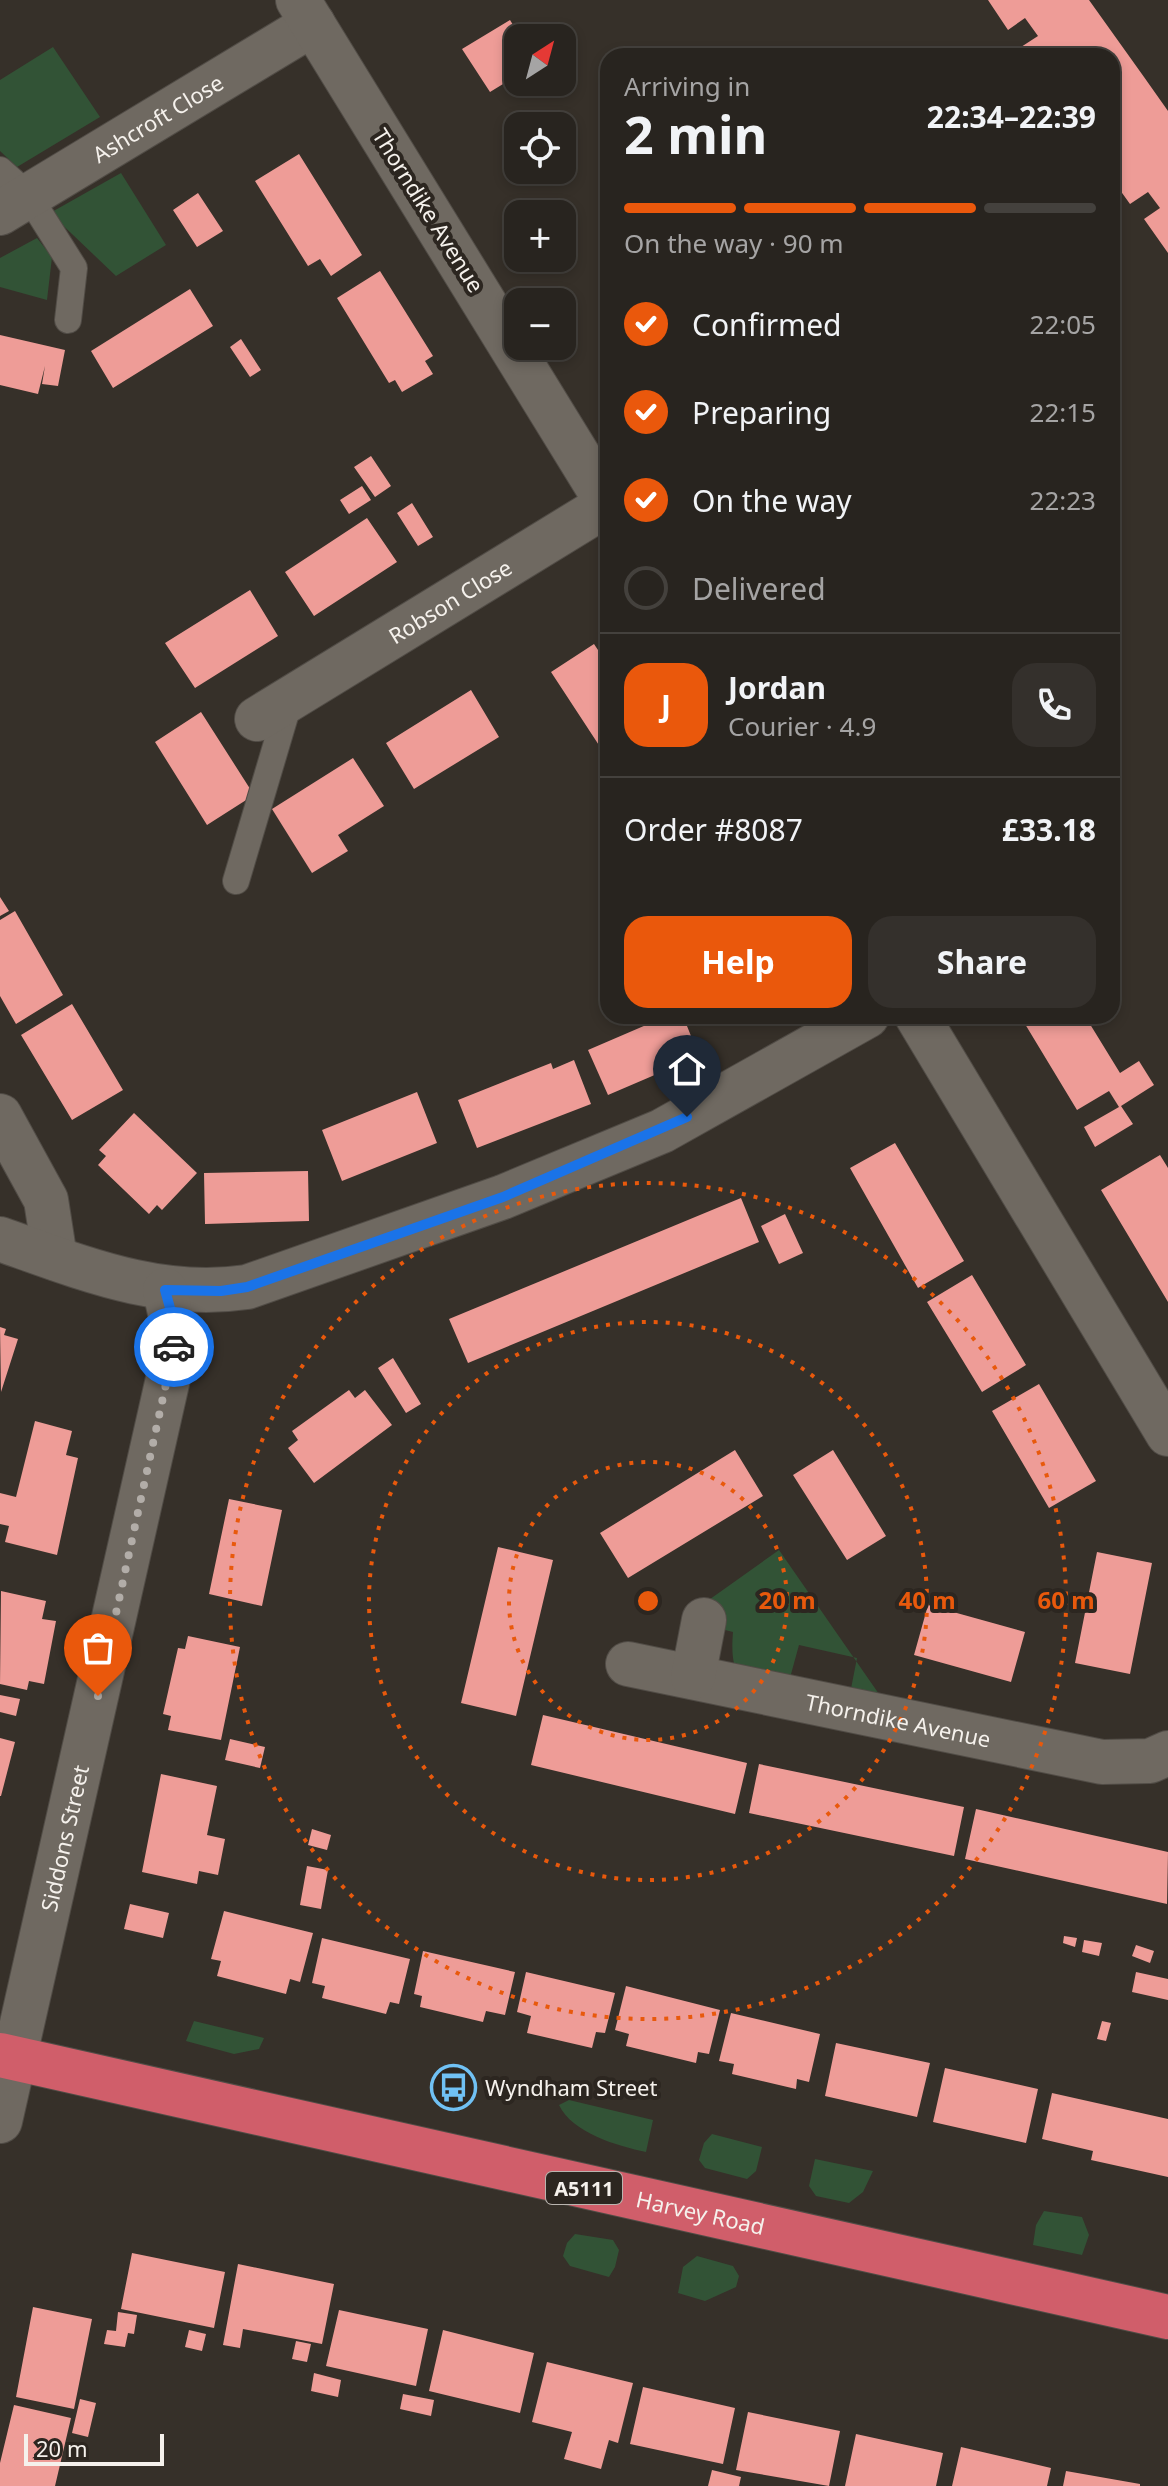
<!DOCTYPE html>
<html lang="en">
<head>
<meta charset="utf-8">
<style>
	body { margin:0; font-family:"Noto Sans",sans-serif; background:#34302c; color:#f1f3f6; height:100vh; display:flex; flex-direction:column; font-size:30px; white-space:nowrap }
	* { box-sizing:border-box; margin:0 }
	p { font-size:26px; color:#a5a4a4 }
	.icon { flex:none; width:44px; height:44px; fill:none; stroke:currentColor; stroke-width:2; stroke-linecap:round; stroke-linejoin:round }
	.map { position:relative; flex:1; overflow:hidden }
	.drawer { position:absolute; left:600px; top:48px; width:520px; height:976px; display:flex; flex-direction:column; background:#28241f; border-radius:24px; box-shadow:0 4px 12px #0003,0 0 0 2px #44413d }
	.drawer>* { flex:none }
	.needle { width:52px; rotate:36deg }
	.tools { position:absolute; left:504px; top:24px; display:grid; gap:16px }
	.tools a { display:grid; place-items:center; width:72px; height:72px; border-radius:16px; background:#28241f; box-shadow:0 4px 12px #0003,0 0 0 2px #44413d; font-size:40px }
	.scale { position:absolute; left:24px; bottom:20px; width:140px; box-sizing:border-box; padding-left:8px; border:4px solid #f5f1ec; border-top:0; font-size:22px; line-height:28px; white-space:nowrap; color:#f5f1ec; -webkit-text-stroke:6px #2c2620; paint-order:stroke }
	.pin { position:absolute; display:grid; place-items:center; width:68px; height:68px; color:#fff; margin:-82px -34px; border-radius:50% 50% 50% 0; rotate:-45deg; box-shadow:0 0 8px #0007 }
	.pin .icon { rotate:45deg }
	.courier { position:absolute; display:grid; place-items:center; width:80px; height:80px; margin:-40px; border:6px solid #1a73e8; border-radius:50%; background:#fff; color:#222; box-shadow:0 2px 10px #0007 }
	.headline em { font-style:normal; font-weight:700 }
	.headline div { display:flex; flex-direction:column-reverse }
	.headline { display:flex; align-items:center; justify-content:space-between; height:136px; padding:0 24px }
	h1 { font-size:52px; font-weight:700; line-height:60px }
	.bar { display:grid; grid-template-columns:repeat(4,1fr); gap:12px 8px; align-content:center; height:96px; padding:0 24px }
	.bar i { height:10px; border-radius:6px; background:#44413d }
	.bar .on { background:#ea580c }
	.bar p { grid-column:span 4 }
	.line { display:flex; align-items:center; gap:20px; padding:0 24px; border-top:2px solid #44413d }
	.line div { flex:1 }
	.round { display:grid; place-items:center; flex:none; width:84px; height:84px; border-radius:24px; background:#34302c }
	ol { padding:0 24px; list-style:none }
	li { display:flex; align-items:center; gap:24px; height:88px }
	li p { margin-inline-start:auto }
	li .icon { padding:8px; border-radius:50%; background:#ea580c; color:#fff; stroke-width:4 }
	li:last-child { color:#a5a4a4 }
	li i { width:44px; height:44px; border:4px solid #44413d; border-radius:50% }
	.action { display:flex; gap:16px; margin-top:auto; padding:16px 24px }
	.action a { flex:1; height:92px; border-radius:24px; background:#ea580c; color:#fff; font-size:32px; font-weight:700; line-height:92px; text-align:center }
	.action a+a { background:#34302c; color:#f1f3f6 }
	.map>svg:first-child { display:block }
	.grass { fill:#325336 }
	.building { fill:#ee9c97 }
	.lines { fill:none; stroke-linecap:round; stroke-linejoin:round }
	.service-casing { stroke:#514c46; stroke-width:28 }
	.minor-casing { stroke:#514c46; stroke-width:46 }
	.trunk-casing { stroke:#514c46; stroke-width:46 }
	.service { stroke:#6f6961; stroke-width:26 }
	.minor { stroke:#6f6961; stroke-width:44 }
	.trunk { stroke:#d05e6a; stroke-width:44 }
	.done { stroke:#b2ada8; stroke-width:8; stroke-dasharray:0 14.4 }
	.route { stroke:#1a73e8; stroke-width:10 }
	.ring { fill:none; stroke:#e8590c; stroke-width:4; stroke-dasharray:4 8 }
	.labels { text-anchor:middle; dominant-baseline:central; stroke-width:8; stroke-linejoin:round; paint-order:stroke }
	.shield { fill:#2c2620; stroke:#b9b4af; stroke-width:2 }
	.shield-label { font-size:20px; font-weight:bold; fill:#f5f1ec }
	.street-label { font-size:22px; fill:#f5f1ec; stroke:#2c2620 }
	.poi-label { font-size:22px; fill:#f5f1ec; stroke:#2c2620; text-anchor:start }
	.centre { fill:#e8590c; stroke:#2c2620; stroke-width:4 }
	.ring-label { font-size:24px; text-anchor:middle; font-weight:bold; fill:#e8590c; stroke:#2c2620; stroke-width:8; stroke-linejoin:round; paint-order:stroke }
</style>
</head>
<body>
<div class="map">
<svg width="1168" height="2486" viewBox="0 0 1168 2486">
	<rect width="100%" height="100%" fill="#363029"/>
	<path class="grass" d="M53 47 100 117 17 167 0 151V80Z
		M121 173 166 245 116 276 50 213Z
		M37 238 52 257 47 300 0 287V258Z
		M779 1550 897 1720 847 1709 857 1658 799 1645 785 1696C743 1680 729 1682 733 1632L682 1619Z
		M194 2021 264 2038 259 2049 234 2054 186 2041Z
		M569 2100 653 2120 646 2152C618 2146 572 2133 559 2105Z
		M712 2134 762 2147 756 2171 747 2179 705 2168 699 2160 704 2143Z
		M815 2159 873 2171 863 2192 849 2203 816 2196 809 2186Z
		M1044 2211 1082 2217 1089 2235 1082 2255 1033 2245 1036 2225Z
		M575 2234 613 2240 619 2250 615 2267 609 2277 570 2266 563 2256 567 2243Z
		M697 2256 733 2266 739 2276 736 2287 705 2301 678 2293 683 2267Z"/>
	<path class="building" d="M988 0H1089L1144 77 1168 111V253L1144 219 1160 208 1148 192 1130 204 1112 179V154L1118 150 1112 140V56H1027L1021 47 1038 36 1025 18 1008 30Z
		M510 20 521 38 518 75 490 92 462 49Z
		M299 154 362 255 331 276 320 259 308 266 255 181Z
		M198 193 223 231 197 247 173 210Z
		M380 271 433 356 425 361 433 374 402 392 395 380 389 383 337 298Z
		M190 289 213 326 113 388 91 351Z
		M0 335 65 350 58 386 42 384 45 366 38 394 0 385Z
		M241 339 261 370 250 377 230 347Z
		M371 456 391 486 375 497 354 467Z
		M362 486 371 500 349 514 340 500Z
		M412 503 433 537 418 546 397 513Z
		M367 518 397 562 314 616 285 572Z
		M250 590 278 636 195 688 165 643Z
		M594 644 608 665V759L551 672Z
		M471 690 499 737 414 789 386 743Z
		M201 712 254 795 207 825 155 742Z
		M353 758 384 806 338 835 348 851 312 873 272 809Z
		M0 897 9 911 0 916Z
		M15 911 63 995 16 1024 0 996V920Z
		M72 1004 123 1090 72 1120 21 1035Z
		M667 1016H683L699 1056 608 1095 588 1050Z
		M1039 1016H1085L1120 1073 1139 1061 1154 1085 1121 1106 1133 1124 1095 1147 1084 1127 1119 1107 1109 1091 1077 1110 1025 1024Z
		M574 1060 591 1104 477 1148 458 1100 551 1063 553 1069Z
		M417 1092 437 1143 342 1181 322 1130Z
		M134 1113 197 1173 162 1210 157 1205 149 1214 98 1165 106 1156 99 1150Z
		M895 1143 964 1261 918 1288 850 1168Z
		M1160 1155 1168 1168V1302L1101 1190Z
		M308 1171 309 1221 205 1224 204 1173Z
		M741 1198 759 1242 468 1363 449 1319Z
		M785 1214 803 1253 779 1264 761 1226Z
		M972 1275 1026 1365 982 1392 927 1302Z
		M0 1327 6 1329 4 1335 18 1339 1 1392Z
		M393 1358 421 1404 406 1413 378 1368Z
		M1039 1384 1096 1481 1049 1508 992 1411Z
		M349 1390 355 1398 365 1390 392 1425 314 1483 288 1448 298 1440 292 1431Z
		M35 1421 72 1431 66 1455 78 1458 57 1555 5 1542 9 1526 0 1524V1493L16 1497Z
		M735 1450 763 1496 628 1578 600 1533Z
		M833 1450 886 1536 847 1560 793 1475Z
		M229 1499 282 1510 262 1606 209 1594Z
		M498 1547 553 1560 516 1716 461 1703Z
		M1097 1552 1152 1563 1130 1674 1075 1663Z
		M1 1591 46 1601 42 1619 56 1621 44 1684 29 1681 27 1690 0 1684Z
		M928 1605 1025 1632 1011 1682 914 1655Z
		M188 1636 240 1647 221 1740 168 1730 171 1716 163 1714 178 1648 185 1649Z
		M0 1695 20 1699 16 1716 0 1712Z
		M543 1715 747 1763 735 1814 531 1765Z
		M0 1738 15 1742 1 1796H0Z
		M230 1739 265 1747 260 1768 225 1760Z
		M759 1764 964 1807 954 1856 749 1813Z
		M161 1774 217 1786 207 1835 225 1839 218 1875 199 1871 197 1884 142 1872Z
		M976 1809 1168 1852 1167 1904 965 1859Z
		M312 1829 331 1835 327 1850 308 1845Z
		M307 1866 328 1870 321 1909 300 1905Z
		M130 1904 169 1913 163 1938 124 1929Z
		M224 1911 313 1933 300 1982 290 1979 286 1994 217 1976 221 1961 211 1959Z
		M1064 1936 1077 1938 1075 1947 1063 1943Z
		M322 1938 410 1959 399 2004 390 2002 386 2014 322 1998 325 1986 312 1983Z
		M1084 1940 1102 1943 1099 1956 1082 1952Z
		M1136 1945 1154 1951 1150 1963 1132 1956Z
		M423 1951 515 1972 505 2015 486 2011 483 2022 420 2007 422 1996 414 1994Z
		M526 1972 615 1993 605 2033 596 2032 592 2048 527 2033 531 2016 517 2012Z
		M1136 1972 1168 1979V2000L1132 1992Z
		M626 1986 720 2010 709 2054 698 2052 696 2063 626 2046 629 2034 615 2030Z
		M731 2013 820 2034 809 2082 797 2079 796 2089 732 2074 734 2064 719 2061Z
		M1102 2021 1111 2023 1106 2041 1097 2039Z
		M836 2043 930 2063 917 2117 825 2096Z
		M945 2068 1038 2089 1026 2143 933 2122Z
		M1052 2093 1168 2119V2177L1091 2160 1093 2151 1042 2139Z
		M132 2253 225 2272 214 2328 121 2309Z
		M238 2264 334 2284 322 2344 243 2329 240 2348 223 2345Z
		M33 2307 92 2319 74 2409 16 2397Z
		M339 2310 428 2329 416 2386 326 2366Z
		M118 2312 137 2315 134 2334 128 2333 125 2347 104 2344 107 2330 116 2331Z
		M189 2330 206 2334 202 2351 185 2347Z
		M443 2330 534 2353 520 2413 429 2391Z
		M296 2341 311 2344 307 2362 292 2359Z
		M547 2362 633 2383 618 2443 609 2440 601 2469 564 2459 572 2432 532 2422Z
		M314 2373 341 2380 338 2397 311 2391Z
		M643 2387 735 2408 723 2464 630 2444Z
		M403 2394 434 2400 431 2416 400 2409Z
		M80 2399 96 2403 88 2437 72 2433Z
		M14 2405 71 2418 55 2486H0V2463Z
		M748 2412 840 2431 829 2486 736 2470Z
		M856 2434 943 2453 936 2486H845Z
		M961 2447 1051 2468 1047 2486H952Z
		M712 2470 741 2477 739 2486H708Z
		M1066 2471 1140 2484V2486H1063Z"/>
	<g class="lines">
		<defs>
			<path id="service" d="M0 170 28 195 74 268 68 320
				M236 881 290 699"/>
			<g id="minor">
				<path id="s1" d="M0 213 313 24"/>
				<path id="s2" d="M257 719 608 504 298 0"/>
				<path d="M917 1016 1168 1434"/>
				<path d="M0 1116 46 1200 55 1258"/>
				<path d="M0 1239C83 1268 158 1300 247 1287L503 1197 662 1131 867 1016"/>
				<path id="s3" d="M628 1664 1102 1762 1150 1761 1168 1753"/>
				<path d="M693 1677 704 1620"/>
				<path id="s4" d="M0 2121 172 1361 175 1336 165 1290"/>
			</g>
			<g id="trunk">
				<path id="s5" d="M0 2055 1168 2317"/>
			</g>
		</defs>
		<use href="#service" class="service-casing"/>
		<use href="#minor" class="minor-casing"/>
		<use href="#trunk" class="trunk-casing"/>
		<use href="#service" class="service"/>
		<use href="#minor" class="minor"/>
		<use href="#trunk" class="trunk"/>
	</g>
	<g class="lines">
		<path class="done" d="M98 1696 174 1347"/>
		<path class="route" d="M174 1347 172 1315 165 1290 221 1291 247 1287 503 1197 687 1117"/>
	</g>
	<g class="ring">
		<circle cx="648" cy="1601" r="139"/>
		<circle cx="648" cy="1601" r="279"/>
		<circle cx="648" cy="1601" r="418"/>
	</g>
	<defs>
		<symbol id="bus-ring" viewBox="-11 -11 22 22"><circle r="9.5" fill="#2c2620" stroke="#70c1f4" stroke-width="1.5"/><path d="M-5-6H5V4H4V6H2V4H-2V6H-4V4H-5ZM-3.5-4V0h7V-4ZM-3.5 1.2v1.5H-2V1.2ZM2 1.2v1.5H3.5V1.2Z" fill="#70c1f4"/></symbol>
	</defs>
	<g fill-rule="evenodd">
		<use href="#bus-ring" x="428" y="2062" width="51" height="51"/>
	</g>
	<g class="labels">
		<rect class="shield" x="546" y="2172" width="76" height="32" rx="6"/>
		<g class="shield-label">
			<text x="584" y="2188">A5111</text>
		</g>
		<g class="street-label">
			<text stroke="none"><textPath href="#s1" startOffset="184">Ashcroft Close</textPath></text>
			<text transform="translate(429 210) rotate(58)">Thorndike Avenue</text>
			<text stroke="none"><textPath href="#s2" startOffset="226">Robson Close</textPath></text>
			<text stroke="none"><textPath href="#s3" startOffset="276">Thorndike Avenue</textPath></text>
			<text stroke="none"><textPath href="#s4" startOffset="290">Siddons Street</textPath></text>
			<text stroke="none"><textPath href="#s5" startOffset="718">Harvey Road</textPath></text>
		</g>
		<g class="poi-label">
			<text x="485" y="2087">Wyndham Street</text>
		</g>
	</g>
	<circle cx="648" cy="1601" r="12" class="centre"/>
	<g class="ring-label">
		<text x="787" y="1609">20 m</text>
		<text x="927" y="1609">40 m</text>
		<text x="1066" y="1609">60 m</text>
	</g>
</svg>
<div class="tools">
<a><svg class="needle" viewBox="-14 -14 28 28"><path d="M0-13l5 13h-10z" fill="#e53935"/><path d="M0 13l5-13h-10z" fill="#a5a4a4"/></svg></a>
<a><svg class="icon" aria-label="locate" viewBox="0 0 24 24"><circle cx="12" cy="12" r="6"/><path d="M12 2v4M12 18v4M2 12h4M18 12h4"/></svg></a>
<a>+</a>
<a>−</a>
</div>
<div class="scale">20 m</div>
<div class="pin" style="left:98px;top:1696px;background:#ea580c"><svg class="icon" aria-label="bag" viewBox="0 0 24 24"><path d="M5 8h14l-1 12H6zM9 8a3 3 0 0 1 6 0"/></svg></div>
<div class="pin" style="left:687px;top:1117px;background:#1f2937"><svg class="icon" aria-label="home" viewBox="0 0 24 24"><path d="M3 11l9-7 9 7M6 9v11h12V9"/></svg></div>
<div class="courier" style="left:174px;top:1347px"><svg class="icon" aria-label="car" viewBox="0 0 24 24"><path d="M5 17H2v-5l4-1 3-4h7l3 4 3 1v5h-3M9 17h6M6 11h13"/><circle cx="7" cy="17" r="2"/><circle cx="17" cy="17" r="2"/></svg></div>
<section class="drawer">
<div class="headline"><div><h1>2 min</h1><p>Arriving in</p></div><em>22:34–22:39</em></div>
<div class="bar"><i class="on"></i><i class="on"></i><i class="on"></i><i></i><p>On the way · 90 m</p></div>
<ol>
<li><svg class="icon" aria-label="check" viewBox="0 0 24 24"><path d="M5 12l5 5 9-10"/></svg>Confirmed<p>22:05</p></li>
<li><svg class="icon" aria-label="check" viewBox="0 0 24 24"><path d="M5 12l5 5 9-10"/></svg>Preparing<p>22:15</p></li>
<li><svg class="icon" aria-label="check" viewBox="0 0 24 24"><path d="M5 12l5 5 9-10"/></svg>On the way<p>22:23</p></li>
<li><i></i>Delivered</li>
</ol>
<div class="line" style="height:144px"><b class="round" style="background:#ea580c;color:#fff">J</b><div><b>Jordan</b><p>Courier · 4.9</p></div><a class="round"><svg class="icon" aria-label="phone" viewBox="0 0 24 24"><path d="M5 4h4l2 5-3 2q2 4 5 5l2-3 5 2v4C11 20 4 13 5 4z"/></svg></a></div>
<div class="line" style="height:104px"><div>Order #8087</div><b>£33.18</b></div>
<div class="action"><a>Help</a><a>Share</a></div>
</section>
</div>
</body>
</html>
